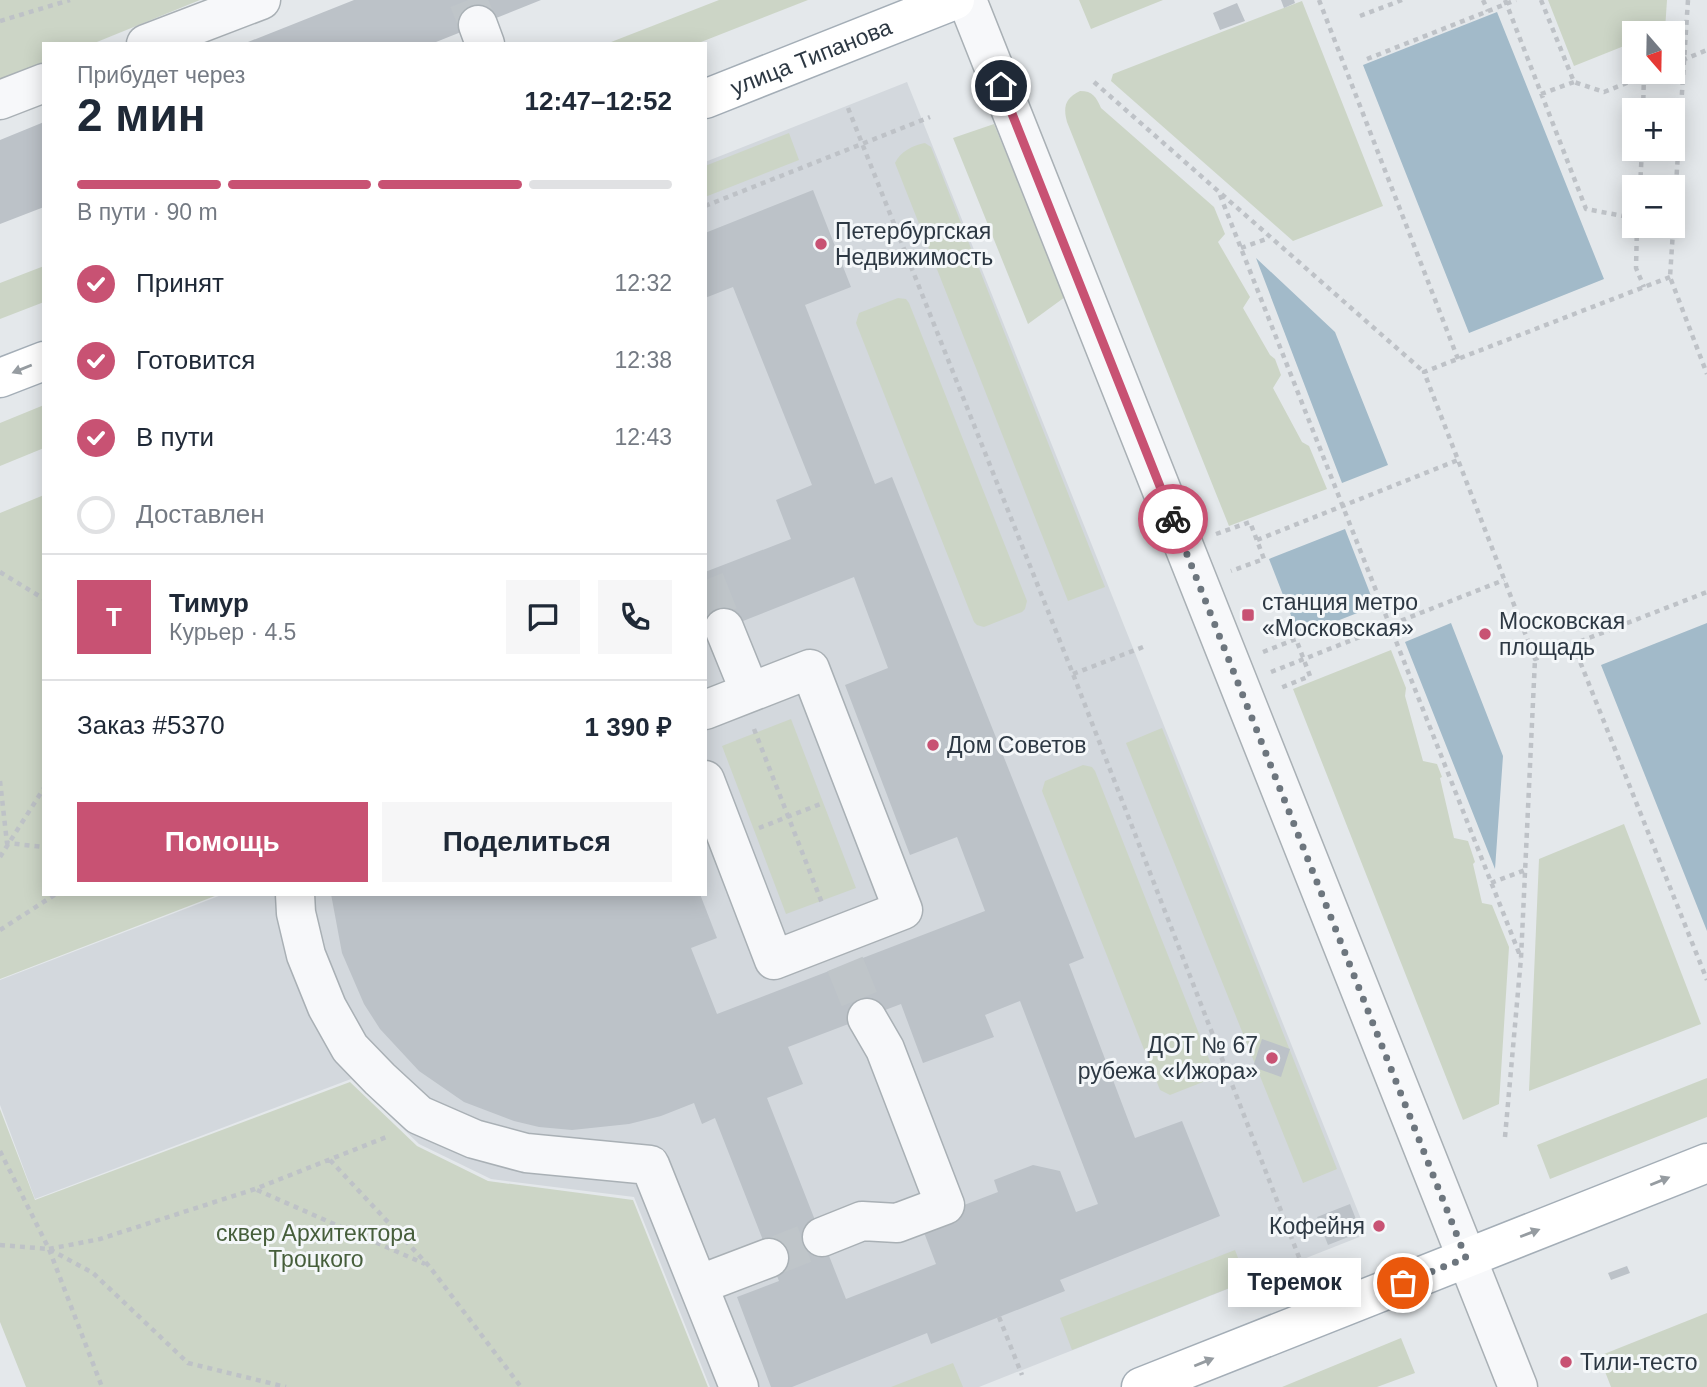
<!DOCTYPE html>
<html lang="ru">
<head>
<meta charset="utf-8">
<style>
	body { margin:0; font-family:Arial,sans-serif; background:#f6f6f7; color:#1f2937; height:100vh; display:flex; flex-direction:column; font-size:26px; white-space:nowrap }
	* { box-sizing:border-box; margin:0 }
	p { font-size:23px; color:#747a83 }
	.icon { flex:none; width:38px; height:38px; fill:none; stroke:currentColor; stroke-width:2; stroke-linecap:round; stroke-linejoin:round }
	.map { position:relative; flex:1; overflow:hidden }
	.panel { position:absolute; left:42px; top:42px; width:665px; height:854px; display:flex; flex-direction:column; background:#fff; border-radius:0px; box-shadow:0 4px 18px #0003 }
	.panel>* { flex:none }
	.needle { width:46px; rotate:160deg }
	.tools { position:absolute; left:1622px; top:21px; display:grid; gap:14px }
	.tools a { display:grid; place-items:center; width:63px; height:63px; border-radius:0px; background:#fff; box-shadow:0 4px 18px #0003; font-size:35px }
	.pin { position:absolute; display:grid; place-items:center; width:60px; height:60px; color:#fff; margin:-30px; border:4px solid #fff; border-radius:50%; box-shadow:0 2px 7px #0007 }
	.courier { position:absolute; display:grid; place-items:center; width:70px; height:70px; margin:-35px; border:5px solid #c85273; border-radius:50%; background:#fff; color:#222; box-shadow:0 2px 9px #0007 }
	.bubble { position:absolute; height:49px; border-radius:0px; background:#fff; box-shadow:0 4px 18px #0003; font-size:23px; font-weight:700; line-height:49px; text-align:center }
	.head em { font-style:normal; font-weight:700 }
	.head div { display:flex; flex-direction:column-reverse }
	.head { display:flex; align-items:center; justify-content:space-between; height:119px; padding:0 35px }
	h1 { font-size:46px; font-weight:700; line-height:52px }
	.bar { display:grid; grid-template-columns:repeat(4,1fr); gap:10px 7px; align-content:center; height:84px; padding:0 35px }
	.bar i { height:9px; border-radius:5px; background:#e0e1e3 }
	.bar .on { background:#c85273 }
	.bar p { grid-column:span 4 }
	.line { display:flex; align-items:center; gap:18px; padding:0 35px; border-top:2px solid #e0e1e3 }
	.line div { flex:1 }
	.round { display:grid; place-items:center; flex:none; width:74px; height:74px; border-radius:0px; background:#f6f6f7 }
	ol { padding:0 35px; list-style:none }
	li { display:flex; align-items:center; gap:21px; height:77px }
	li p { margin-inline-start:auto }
	li .icon { padding:7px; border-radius:50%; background:#c85273; color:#fff; stroke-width:4 }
	li:last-child { color:#747a83 }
	li i { width:38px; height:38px; border:4px solid #e0e1e3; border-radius:50% }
	.primary-button { display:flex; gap:14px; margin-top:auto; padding:14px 35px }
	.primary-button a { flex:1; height:80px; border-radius:0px; background:#c85273; color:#fff; font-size:28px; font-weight:700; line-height:80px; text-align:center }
	.primary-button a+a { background:#f6f6f7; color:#1f2937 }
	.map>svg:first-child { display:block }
	.built { fill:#d3d8dd }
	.green { fill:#ccd5c6 }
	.water { fill:#a2bac9 }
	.building { fill:#bcc2c8; fill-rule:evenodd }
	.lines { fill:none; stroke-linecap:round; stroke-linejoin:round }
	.minor-tunnel { stroke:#bfc5c9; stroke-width:38; stroke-dasharray:38 19; stroke-linecap:butt }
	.minor-casing { stroke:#a9b0b5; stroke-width:41 }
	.major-casing { stroke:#a4aeb7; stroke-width:41 }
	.path { stroke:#bec2c7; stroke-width:4.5; stroke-dasharray:5 5; stroke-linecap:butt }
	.minor { stroke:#f7f8fa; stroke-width:38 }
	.major { stroke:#fff; stroke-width:38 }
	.oneway { fill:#969ca1 }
	.done { stroke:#6d767e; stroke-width:7; stroke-dasharray:0 12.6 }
	.route { stroke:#c85273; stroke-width:9 }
	.poi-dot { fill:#c85273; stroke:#f4f7f9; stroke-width:2.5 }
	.labels { text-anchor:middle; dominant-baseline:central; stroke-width:6; stroke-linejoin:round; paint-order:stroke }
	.street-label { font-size:23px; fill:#2d3843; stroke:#f4f7f9 }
	.poi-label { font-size:23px; fill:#2d3843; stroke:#f4f7f9; text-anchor:start }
	.park-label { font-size:23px; fill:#465e3b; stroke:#f4f7f9 }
</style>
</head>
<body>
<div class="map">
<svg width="1707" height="1387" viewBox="0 0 1707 1387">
	<rect width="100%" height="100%" fill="#e4e8eb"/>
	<path class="built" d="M907 82 1367 1234 979 1387H710L634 1197 491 1179 419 1144 351 1079 35 1199 0 1105V980L224 894H705V162Z"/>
	<path class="green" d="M0 0H200L92 44H44V63L0 81Z
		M719 0H808L696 44H606Z
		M1079 0H1163L1091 29Z
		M1548 0H1667L1665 30 1657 33H1634V42L1574 66Z
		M1302 1 1383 206 1293 241 1111 81 1113 74Z
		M1080 91C1093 91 1096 97 1101 108L1214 207 1225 234 1218 242 1250 297 1243 308 1270 355 1275 359 1281 375 1273 388 1302 442 1309 446 1327 489 1229 526 1067 122C1063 107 1065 98 1080 91Z
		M994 124 1065 297 1028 324 953 138Z
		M789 133 799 160 705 197V166Z
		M925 143 931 147 1105 587 1068 601 895 163C900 152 913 145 925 143Z
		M44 266V302L0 319V283Z
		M898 298 906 299 909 303 1027 601 1025 609 1022 612 984 627 977 625 974 622 856 323 859 313Z
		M44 405V448L0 466V423Z
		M44 495V894H220L0 979V513Z
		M1391 650 1406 688 1405 696 1423 761 1437 764 1442 777 1440 778 1454 838 1468 841 1475 862 1473 864 1482 903 1492 905 1509 947 1499 1104 1463 1120 1293 689Z
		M791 719 856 888 786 914 722 746Z
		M1162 728 1337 1169 1303 1183 1126 743Z
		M1083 765 1092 767 1095 771 1213 1069 1211 1077 1208 1080 1170 1095 1160 1090 1042 791 1045 781Z
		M1624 824 1701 1024 1529 1091 1539 859Z
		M1707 1078V1117L1550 1179 1537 1145Z
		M350 1082 417 1146 488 1181 633 1200 708 1387H26L0 1322V1109L35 1200Z
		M1235 1250 1247 1281 1072 1350 1060 1318Z
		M1707 1313V1387H1611L1599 1356Z
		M1401 1338 1415 1373 1377 1387H1282Z
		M953 1363 963 1387H891Z"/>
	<path class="water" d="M1497 12 1604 279 1469 333 1363 65Z
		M1256 258 1335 332 1388 465 1342 483Z
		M1345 529 1375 606 1299 636 1269 559Z
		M1451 623 1503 756 1495 869 1405 642Z
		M1707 623V931L1601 665Z"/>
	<path class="building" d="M354 0H541L431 44H243Z
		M1281 0H1294L1295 3 1284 8Z
		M1237 3 1245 21 1220 30 1213 13Z
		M44 122V207L0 224V140Z
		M813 190 851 287 805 305 875 484 892 477 1084 958 1069 964 1135 1138 1182 1121 1220 1216 1060 1280 1065 1291 931 1344 927 1333 792 1387H771L737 1297 779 1281 715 1118 702 1124 694 1103 661 1116 629 1124 572 1130 539 1127 514 1121 464 1102 419 1071 380 1029 364 1004 342 953 331 894H700L717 938 691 948 717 1014 985 911 957 837 910 855 845 685 888 668 854 577 705 636V572L791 539 776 500 812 485 733 287 705 298V233ZM1020 1001 1098 1204 1076 1212 1060 1171 1033 1165 994 1180 998 1192 920 1222 936 1264 846 1299 767 1098 803 1084 788 1047 901 1004 923 1063 994 1037 985 1015Z
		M1262 1039 1290 1049 1281 1077 1253 1067Z
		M1350 1204 1361 1232 1328 1245 1317 1217Z
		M1627 1266 1630 1273 1611 1280 1608 1273Z"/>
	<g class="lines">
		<path class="minor-tunnel" d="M468 0 478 25
			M705 580 724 628
			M845 964 867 1018
			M769 1258 822 1237"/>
		<defs>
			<path id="minor" d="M967 0 1518 1387
				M478 25 485 44
				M146 44 261 0
				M0 100 44 83
				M724 628 750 692
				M705 710 810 669 903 910 774 960 705 780
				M295 894 296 913 306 955 327 1007 350 1048 380 1079 419 1115 474 1139 526 1153 650 1165 739 1387
				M822 1237 862 1221 897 1223 945 1205 885 1049 867 1018
				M698 1285 769 1258"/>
			<g id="major">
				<path id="s1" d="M705 99 955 0"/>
				<path d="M0 378 44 361"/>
				<path d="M1141 1387 1707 1163"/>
			</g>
		</defs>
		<use href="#minor" class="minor-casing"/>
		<use href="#major" class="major-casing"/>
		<path class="path" d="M1319 0 1458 359
			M1483 0 1488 11
			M1505 0 1586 209 1634 218
			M1541 0 1574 82 1604 92 1654 72
			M1688 0 1670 277 1707 374
			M1360 16 1402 0
			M0 21 70 0
			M1367 59 1516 0
			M1673 64 1707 50
			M1094 82 1424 372
			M1541 94 1574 82
			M848 108 1073 674 1302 1265
			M1643 110 1644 76
			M1640 187 1642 149
			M1220 195 1521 958
			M705 206 930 117
			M1637 226 1636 268 1644 287
			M1241 248 1269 238
			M1670 277 1424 372 1535 659 1707 592
			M1216 534 1250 522 1264 559 1231 571
			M1257 540 1458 460
			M0 572 44 599
			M1573 644 1707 980
			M1263 652 1296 639 1310 676 1278 689
			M1271 672 1504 580
			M1073 674 1143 647
			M754 729 822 903
			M0 781 7 843 44 847
			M759 828 823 803
			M0 857 44 788
			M1491 883 1525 870
			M0 930 56 894
			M1505 1137 1521 958 1535 659
			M0 1151 49 1249 102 1387
			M330 1160 429 1266 521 1387
			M257 1190 425 1264
			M0 1245 49 1249 93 1273 188 1363 286 1387
			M49 1249 100 1239 255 1189 389 1136
			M999 1317 1022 1375"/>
		<use href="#minor" class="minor"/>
		<use href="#major" class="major"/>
	</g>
	<defs><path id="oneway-solid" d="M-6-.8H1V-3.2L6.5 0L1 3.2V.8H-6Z" transform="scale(1.75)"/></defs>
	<g class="oneway">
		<use href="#oneway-solid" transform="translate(22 369) rotate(158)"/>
		<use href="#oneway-solid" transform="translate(1660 1181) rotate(-22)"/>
		<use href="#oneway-solid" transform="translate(1530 1233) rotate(-21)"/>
		<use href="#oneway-solid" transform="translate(1204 1362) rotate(-22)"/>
	</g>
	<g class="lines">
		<path class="done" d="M1173 519 1466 1258 1403 1283"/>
		<path class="route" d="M1001 86 1173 519"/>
	</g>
	<g class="poi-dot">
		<circle cx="821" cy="244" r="7"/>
		<rect x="1241" y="608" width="14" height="14" rx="3.5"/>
		<circle cx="1485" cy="634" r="7"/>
		<circle cx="933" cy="745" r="7"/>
		<circle cx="1272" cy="1058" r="7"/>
		<circle cx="1379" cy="1226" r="7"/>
		<circle cx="1566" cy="1362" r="7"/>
	</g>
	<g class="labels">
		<g class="street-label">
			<text stroke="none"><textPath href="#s1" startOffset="114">улица Типанова</textPath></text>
		</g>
		<g class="poi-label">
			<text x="835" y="231">Петербургская<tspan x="835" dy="26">Недвижимость</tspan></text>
			<text x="1262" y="602">станция метро<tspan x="1262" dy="26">«Московская»</tspan></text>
			<text x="1499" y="621">Московская<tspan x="1499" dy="26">площадь</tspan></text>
			<text x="947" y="745">Дом Советов</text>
			<text x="1258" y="1045" text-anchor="end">ДОТ № 67<tspan x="1258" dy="26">рубежа «Ижора»</tspan></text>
			<text x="1365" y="1226" text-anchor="end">Кофейня</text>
			<text x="1580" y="1362">Тили-тесто</text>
		</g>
		<g class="park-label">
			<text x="316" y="1233">сквер Архитектора<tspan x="316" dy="26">Троцкого</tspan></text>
		</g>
	</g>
</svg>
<div class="tools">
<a><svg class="needle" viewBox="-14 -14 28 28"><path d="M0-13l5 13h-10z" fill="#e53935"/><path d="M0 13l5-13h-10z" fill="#747a83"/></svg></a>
<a>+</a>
<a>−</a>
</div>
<div class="pin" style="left:1403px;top:1283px;background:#ea580c"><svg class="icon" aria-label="bag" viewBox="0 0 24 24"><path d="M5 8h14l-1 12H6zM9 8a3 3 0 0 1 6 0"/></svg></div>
<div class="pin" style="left:1001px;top:86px;background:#1f2937"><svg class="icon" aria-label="home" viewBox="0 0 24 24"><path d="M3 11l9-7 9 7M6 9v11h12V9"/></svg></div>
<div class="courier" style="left:1173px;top:519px"><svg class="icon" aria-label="bike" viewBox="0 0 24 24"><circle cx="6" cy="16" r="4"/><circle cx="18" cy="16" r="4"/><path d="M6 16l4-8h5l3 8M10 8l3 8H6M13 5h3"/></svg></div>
<div class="bubble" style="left:1228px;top:1258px;width:133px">Теремок</div>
<section class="panel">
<div class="head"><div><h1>2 мин</h1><p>Прибудет через</p></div><em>12:47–12:52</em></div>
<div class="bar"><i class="on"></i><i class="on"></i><i class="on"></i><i></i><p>В пути · 90 m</p></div>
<ol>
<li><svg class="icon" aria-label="check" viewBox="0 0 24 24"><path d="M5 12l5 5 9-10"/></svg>Принят<p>12:32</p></li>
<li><svg class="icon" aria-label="check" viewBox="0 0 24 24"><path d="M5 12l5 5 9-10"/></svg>Готовится<p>12:38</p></li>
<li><svg class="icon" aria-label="check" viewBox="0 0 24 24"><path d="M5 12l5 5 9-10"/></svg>В пути<p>12:43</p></li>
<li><i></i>Доставлен</li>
</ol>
<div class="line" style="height:126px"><b class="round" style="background:#c85273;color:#fff">Т</b><div><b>Тимур</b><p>Курьер · 4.5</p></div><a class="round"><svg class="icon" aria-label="chat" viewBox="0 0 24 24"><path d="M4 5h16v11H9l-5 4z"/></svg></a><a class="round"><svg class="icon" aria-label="phone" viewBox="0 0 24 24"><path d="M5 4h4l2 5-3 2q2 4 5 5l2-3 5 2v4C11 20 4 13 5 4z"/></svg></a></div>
<div class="line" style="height:91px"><div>Заказ #5370</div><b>1 390 ₽</b></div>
<div class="primary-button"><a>Помощь</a><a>Поделиться</a></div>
</section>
</div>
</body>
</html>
